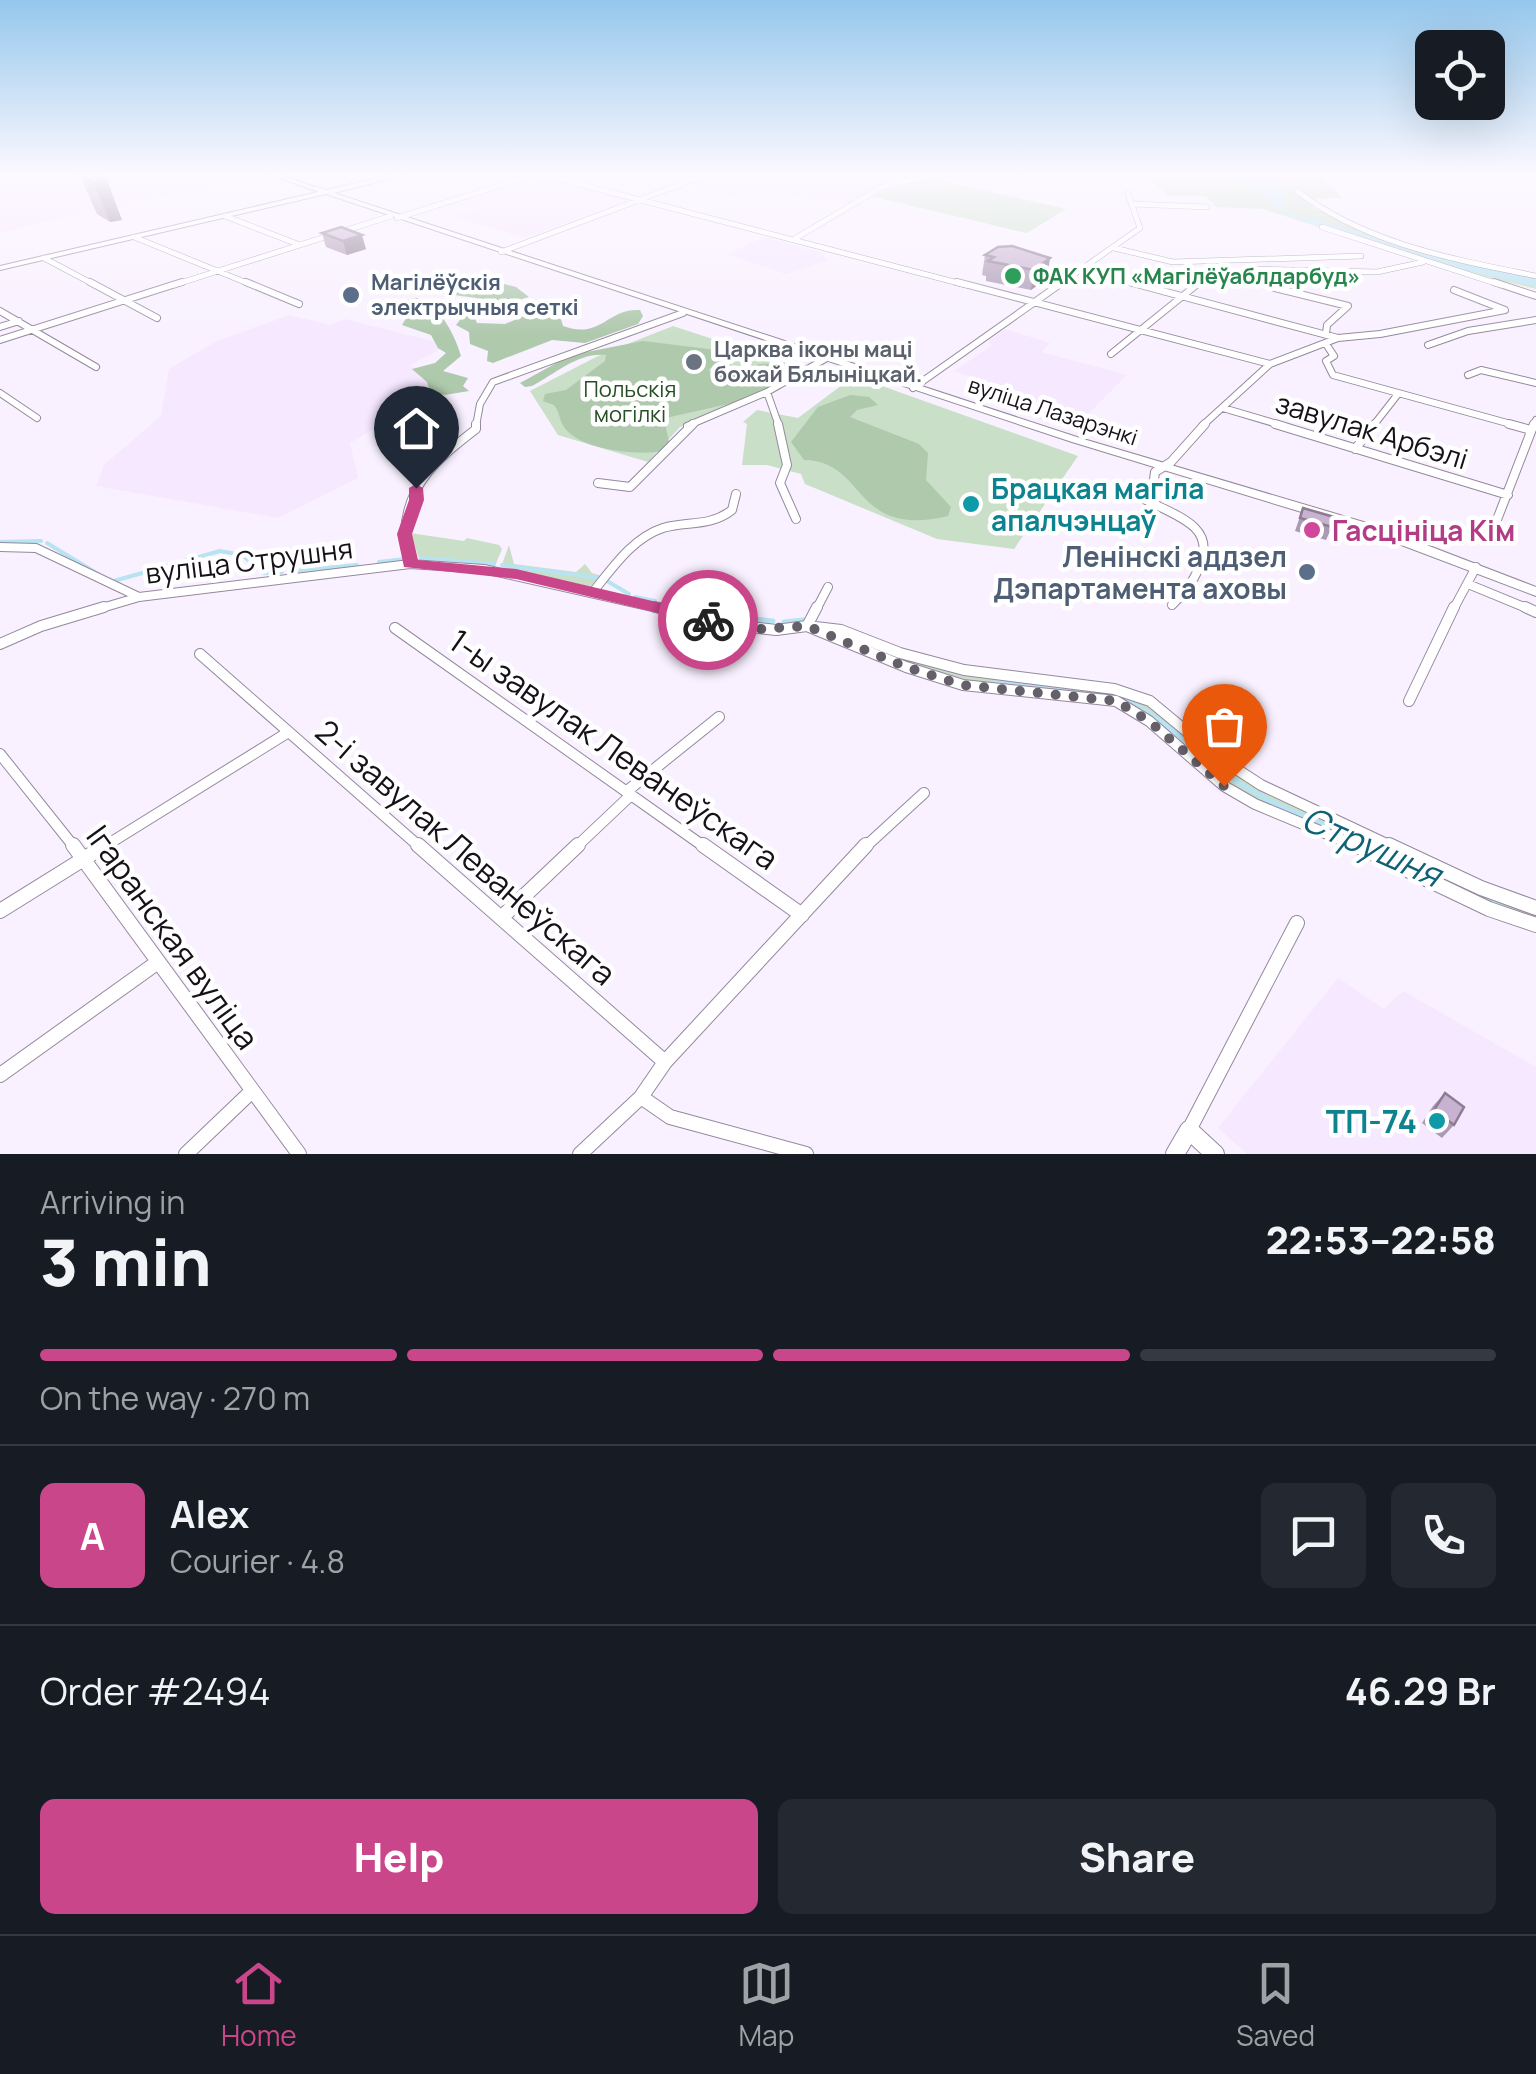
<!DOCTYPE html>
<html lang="en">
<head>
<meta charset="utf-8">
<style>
	body { margin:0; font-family:Manrope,sans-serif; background:#242831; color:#f1f3f6; height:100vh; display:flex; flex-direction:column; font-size:38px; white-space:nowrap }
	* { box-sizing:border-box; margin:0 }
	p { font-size:32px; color:#9ea1a6 }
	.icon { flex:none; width:55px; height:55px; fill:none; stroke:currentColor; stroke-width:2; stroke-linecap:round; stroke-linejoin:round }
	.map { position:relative; height:1154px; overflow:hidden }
	.sheet { display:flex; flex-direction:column; background:#171b24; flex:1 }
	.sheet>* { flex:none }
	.buttons { position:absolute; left:1415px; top:30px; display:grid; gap:20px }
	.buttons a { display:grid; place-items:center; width:90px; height:90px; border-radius:15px; background:#171b24; box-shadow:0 10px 40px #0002; font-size:50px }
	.pin { position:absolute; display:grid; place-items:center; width:85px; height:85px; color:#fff; margin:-102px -42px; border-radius:50% 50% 50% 0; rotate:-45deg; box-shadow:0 0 10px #0007 }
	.pin .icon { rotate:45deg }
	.courier { position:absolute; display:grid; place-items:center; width:100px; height:100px; margin:-50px; border:8px solid #ca468a; border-radius:50%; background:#fff; color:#222; box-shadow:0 2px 12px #0007 }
	.overview em { font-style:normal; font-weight:800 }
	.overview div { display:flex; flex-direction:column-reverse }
	.overview { display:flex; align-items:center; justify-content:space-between; height:170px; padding:0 40px }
	h1 { font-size:65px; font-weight:800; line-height:75px }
	.bar { display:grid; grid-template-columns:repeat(4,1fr); gap:15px 10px; align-content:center; height:120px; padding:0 40px }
	.bar i { height:12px; border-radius:8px; background:#363941 }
	.bar .active { background:#ca468a }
	.bar p { grid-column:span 4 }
	.line { display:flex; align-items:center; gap:25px; padding:0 40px; border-top:2px solid #363941 }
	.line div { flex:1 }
	.round { display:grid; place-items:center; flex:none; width:105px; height:105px; border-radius:15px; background:#242831 }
	.action { display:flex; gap:20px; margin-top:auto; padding:20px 40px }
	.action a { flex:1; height:115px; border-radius:15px; background:#ca468a; color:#fff; font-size:40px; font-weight:800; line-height:115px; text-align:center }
	.action a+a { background:#242831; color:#f1f3f6 }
	.tabs { display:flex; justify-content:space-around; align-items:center; height:140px; border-top:2px solid #363941; background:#171b24; font-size:28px; color:#9ea1a6 }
	.tabs a { display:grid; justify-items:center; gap:5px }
	.tabs .active { color:#ca468a }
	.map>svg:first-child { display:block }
	.built { fill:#f6e8ff }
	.green { fill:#c9dfc7 }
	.forest { fill:#afc9ad }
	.water { fill:#b8e3f2 }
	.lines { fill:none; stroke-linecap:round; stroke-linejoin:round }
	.stream-far2 { stroke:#b8e3f2; stroke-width:4 }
	.stream-far1 { stroke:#b8e3f2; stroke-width:5 }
	.stream { stroke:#b8e3f2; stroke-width:6 }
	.river { fill:#b8e3f2; fill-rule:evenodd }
	.minor-far4-casing { stroke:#95899d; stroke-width:6 }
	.minor-far3-casing { stroke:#95899d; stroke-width:8 }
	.minor-far2-casing { stroke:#95899d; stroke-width:10 }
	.minor-far1-casing { stroke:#95899d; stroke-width:12 }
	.minor-casing { stroke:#95899d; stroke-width:16 }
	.tertiary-casing { stroke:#95899d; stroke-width:20 }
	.secondary-casing { stroke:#95899d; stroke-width:3 }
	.primary-casing { stroke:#95899d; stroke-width:2 }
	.minor-far4 { stroke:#fff; stroke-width:5 }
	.minor-far3 { stroke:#fff; stroke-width:6 }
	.minor-far2 { stroke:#fff; stroke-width:8 }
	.minor-far1 { stroke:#fff; stroke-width:10 }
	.minor { stroke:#fff; stroke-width:14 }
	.tertiary { stroke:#fff; stroke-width:18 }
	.secondary { fill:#fff; fill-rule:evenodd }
	.primary { fill:#fff; fill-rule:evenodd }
	.wall { fill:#ac99b4 }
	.shaded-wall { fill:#8c7d92 }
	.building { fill:#c8b2d1; stroke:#8c7d92; stroke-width:2.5 }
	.route { fill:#ca468a }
	.done { stroke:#655f6a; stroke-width:10; stroke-dasharray:0 18 }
	.leisure-dot { fill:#2e9e5b; stroke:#fff; stroke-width:4 }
	.service-dot { fill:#5c6f8a; stroke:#fff; stroke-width:4 }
	.worship-dot { fill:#6b7280; stroke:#fff; stroke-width:4 }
	.culture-dot { fill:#0f9aa8; stroke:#fff; stroke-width:4 }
	.hotel-dot { fill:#d1479c; stroke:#fff; stroke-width:4 }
	.labels { text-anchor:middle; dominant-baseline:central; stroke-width:9; stroke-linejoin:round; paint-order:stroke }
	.far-leisure-label { font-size:22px; font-weight:bold; fill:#27864d; stroke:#fff; text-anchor:start }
	.far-service-label { font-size:22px; font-weight:bold; fill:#4e5e75; stroke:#fff; text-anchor:start }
	.far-worship-label { font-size:22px; font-weight:bold; fill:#5b616d; stroke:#fff; text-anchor:start }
	.far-park-label { font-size:22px; fill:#284e26; stroke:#fff }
	.far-street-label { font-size:22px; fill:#161119; stroke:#fff }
	.street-label { font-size:28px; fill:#161119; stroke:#fff }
	.culture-label { font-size:28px; font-weight:bold; fill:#0d838f; stroke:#fff; text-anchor:start }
	.hotel-label { font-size:28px; font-weight:bold; fill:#b23c85; stroke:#fff; text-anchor:start }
	.service-label { font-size:28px; font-weight:bold; fill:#4e5e75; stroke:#fff; text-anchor:end }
	.near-street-label { font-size:32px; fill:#161119; stroke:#fff }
	.near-culture-label { font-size:32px; font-weight:bold; fill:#0d838f; stroke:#fff; text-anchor:end }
	.near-water-label { font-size:35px; font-style:italic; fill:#0f6175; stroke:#fff }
</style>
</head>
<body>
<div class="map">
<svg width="1536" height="1154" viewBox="0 0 1536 1154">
	<rect width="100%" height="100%" fill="#f9f1ff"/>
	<path class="built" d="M0 174H216L233 181 0 232Z
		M718 174H831L879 187 845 205 783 193H743L733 197 688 186Z
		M539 176 630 199 526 238 454 217 476 209 457 203Z
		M765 237 820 252 828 261 785 274 727 254Z
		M289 315 331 325 345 319 448 345 409 366 450 382 350 443 358 478 278 518 96 486 104 465 161 416 169 369 215 342Z
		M1005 329 1050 343 1042 352 1127 375 1072 430 974 397 983 381 954 371 993 345 988 342Z
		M1338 978 1384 1009 1403 991 1536 1067V1154H1247L1218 1128Z"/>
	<path class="green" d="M1145 174H1318L1343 198 1303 199 1315 209 1437 255 1536 277V289L1432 264 1263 209 1216 207 1205 196H1168Z
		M927 177 1066 209 1027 233 870 196Z
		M673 326 801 368 758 393 680 427 648 462 558 435 530 391 602 354Z
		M854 376 1078 456 1014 549 937 539 805 484 801 474 767 465H742L747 424 743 422 757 410 798 418Z
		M410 533 464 541 467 538 499 545 502 549 495 566 420 561Z
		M509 545 514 564 576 572 585 564 592 573 602 576 588 588 501 567Z
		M826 630 974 675 1107 690 1142 701 1207 753 1269 794 1536 917V921L1496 907 1253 797C1209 773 1168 716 1124 700 1080 683 1025 691 979 684 926 677 875 650 826 630Z"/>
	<path class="forest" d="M484 279 516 287 529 297 479 310 474 316 477 323 505 324 552 304 568 309 561 319 563 326C601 340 607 308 640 310L643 316 638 324 585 343 552 340 493 363 487 361 488 351 470 344 469 332 456 325 477 298 438 293Z
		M417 298C440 305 455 335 461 356L443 371 468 378 463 386 469 391 445 395 430 392 427 382 412 369 435 363 446 353 438 348 431 335 402 325 408 315 372 304Z
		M643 341 725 351V358L708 370C731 385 755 350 792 370L764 390 737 402 670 417 665 423 669 442 662 451C638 456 579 450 564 427 559 420 560 412 554 405L543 401 545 394 566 390 605 361 606 355C579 352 556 373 532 386L525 387 520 383 571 355Z
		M850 395 869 397 878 405 857 410 850 417 919 444 928 453 926 480 951 507 948 516C851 539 867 460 804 460L791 442 818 407Z"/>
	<path class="water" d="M1231 174H1272L1273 180 1288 190 1281 199 1287 212 1333 227C1305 220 1290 221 1270 201 1259 190 1243 188 1231 174Z"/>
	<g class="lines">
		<path class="stream-far2" d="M0 542 41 541
			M47 543 98 574
			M422 558 494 564
			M379 562 405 559
			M502 565 600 578
			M294 571 357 565
			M114 581 220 551 242 555 264 573 282 572
			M607 581 629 594
			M635 597 655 601
			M663 603 677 607"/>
		<path class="stream-far1" d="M701 613 773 621
			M784 622 803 620
			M996 683 1086 690
			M1105 693C1160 709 1192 752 1239 783 1275 807 1318 821 1358 839
			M1371 845 1376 848"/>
		<path class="stream" d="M1371 845 1435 876
			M1480 897 1498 905"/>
		<path class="river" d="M1309 217 1427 254 1536 279V287L1420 259 1305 222V218Z"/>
		<defs>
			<path id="minor-far4" d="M1297 191C1366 244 1453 259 1536 276
				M1132 204 1207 207
				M225 216 300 245
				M397 218 530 176 560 179 966 285
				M1322 227 1501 285
				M134 237 252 285
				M796 238 882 187 937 174
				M1114 248 1173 262 1361 256
				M501 252 708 174
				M44 258 95 285
				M1252 269 1377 272 1423 262
				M1082 270 1138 285
				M174 285 391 216
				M1059 285 1140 228 1128 194
				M1197 285 1208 276"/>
			<path id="minor-far3" d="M90 282 157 318
				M246 282 299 304
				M957 282 1270 364
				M1129 282 1338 338 1380 334 1505 310 1454 290
				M1494 282 1536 296
				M1275 288 1348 306 1327 325 1326 334
				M0 311 96 367
				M0 327 19 321
				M0 340 182 282
				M1326 344 1334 356 1326 361 1333 375 1518 426
				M1428 345 1468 331 1536 320
				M1111 354 1200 282
				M1468 375 1481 370 1536 383
				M913 388 1063 282
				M767 392 779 426
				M0 393 37 418
				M1223 408 1284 426
				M476 426 480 404 493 382 683 313
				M687 426 767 392 825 359
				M1202 426 1270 364 1338 338
				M1373 426 1398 394
				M1533 426 1536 420"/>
			<path id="minor-far2" d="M778 424 787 465 780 483 796 519
				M1275 424 1508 495
				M1509 424 1531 430
				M1355 449 1375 424
				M598 483 630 487 693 424
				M1493 530 1534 424
				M0 547 36 548 139 597 410 564 484 569 666 610
				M410 564C410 553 404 542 405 533 407 482 440 457 476 429V424
				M1468 584 1531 610
				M592 593C612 569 632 538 663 528 688 521 710 527 732 510L736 494
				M1172 605C1189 589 1218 551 1195 528 1183 516 1161 508 1146 500L1152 495 1155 472 1171 462 1205 424
				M95 610 139 597
				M816 610 828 587
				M1453 610 1476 567"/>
			<path id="minor-far1" d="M655 607 733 625 776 630 807 626 841 630 900 653 964 670 1114 689 1150 701 1215 755 1261 785 1395 848
				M1525 607 1536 612
				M807 626 817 607
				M809 627 906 667 963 685 1116 701 1149 721 1224 786 1255 804 1361 848
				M395 628 706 848
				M0 644 41 626 104 607
				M200 654 421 848
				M1409 701 1454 607
				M0 754 75 848
				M627 791 719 717
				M102 848 287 733
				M575 848 631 795
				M864 848 924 793"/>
			<path id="minor" d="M73 845 299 1154
				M418 845 665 1062 641 1097 580 1154
				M703 845 802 915
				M1355 845 1489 909 1536 925
				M1389 845 1481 888 1536 908
				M0 911 106 845
				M502 917 578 845
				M665 1062 866 845
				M0 1075 158 962
				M641 1097 670 1117 806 1154
				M1189 1130 1297 923
				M186 1154 252 1091"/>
			<path id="tertiary" d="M1175 1154 1189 1130 1215 1154"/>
			<path id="secondary" d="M269 174H279L319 189 314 190Z"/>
			<path id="primary" d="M395 174H408L334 193 1080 438 1377 526 1536 587V596L1367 532 1072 442 326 194 0 270V266L318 192 313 189 316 187 326 190Z"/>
		</defs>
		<use href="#minor-far4" class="minor-far4-casing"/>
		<use href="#minor-far3" class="minor-far3-casing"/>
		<use href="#minor-far2" class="minor-far2-casing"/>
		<use href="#minor-far1" class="minor-far1-casing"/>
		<use href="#minor" class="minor-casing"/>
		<use href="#tertiary" class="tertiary-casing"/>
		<use href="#secondary" class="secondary-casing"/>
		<use href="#primary" class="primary-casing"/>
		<use href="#minor-far4" class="minor-far4"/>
		<use href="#minor-far3" class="minor-far3"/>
		<use href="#minor-far2" class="minor-far2"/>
		<use href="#minor-far1" class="minor-far1"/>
		<use href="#minor" class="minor"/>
		<use href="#tertiary" class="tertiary"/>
		<use href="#secondary" class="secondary"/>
		<use href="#primary" class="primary"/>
	</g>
	<path class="wall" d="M96 174 122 220 110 222 97 214 80 175Z
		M322 233 366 249 347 255 326 247Z
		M998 247 1047 278 1031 290 986 281V276L982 275 985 255Z
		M1303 508 1332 527 1326 540 1295 531Z
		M1445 1093 1454 1125 1442 1138 1422 1123 1433 1106Z"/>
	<path class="shaded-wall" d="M107 180 122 220 110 222 94 183Z
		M362 235 366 249 347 255 343 241Z
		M1050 258 1047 278 1031 290 1034 270Z"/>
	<path class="building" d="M96 174 107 180 94 183 80 175Z
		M341 227 362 235 343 241 322 233Z
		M1012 246 1050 258 1034 270 988 261 994 257 985 255 998 247Z
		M1303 508 1334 517 1332 527 1300 518Z
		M1445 1093 1464 1107 1454 1125 1434 1110Z"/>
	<linearGradient id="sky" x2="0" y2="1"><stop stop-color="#95c7ec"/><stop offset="0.52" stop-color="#fcf9ff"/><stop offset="1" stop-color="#fcf9ff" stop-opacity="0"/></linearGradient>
	<rect width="1536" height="336" fill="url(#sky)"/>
	<path class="route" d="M416 484 423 488 424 500 412 534 418 560 516 569 708 614 716 620 708 625 516 579 404 567 397 534 409 500V488Z"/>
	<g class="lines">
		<path class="done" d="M708 620 760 629 807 626 906 667 962 685 1116 701 1149 721 1224 786"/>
	</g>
	<circle class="leisure-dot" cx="1013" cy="276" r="10"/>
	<g class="service-dot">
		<circle cx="351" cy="295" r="10"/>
		<circle cx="1307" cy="572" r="10"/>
	</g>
	<circle class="worship-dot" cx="694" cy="362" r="10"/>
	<g class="culture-dot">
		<circle cx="971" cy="504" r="10"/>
		<circle cx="1437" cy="1121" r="10"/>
	</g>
	<circle class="hotel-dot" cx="1312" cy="530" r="10"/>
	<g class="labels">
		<g class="far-leisure-label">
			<text x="1033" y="276">ФАК КУП «Магілёўаблдарбуд»</text>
		</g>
		<g class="far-service-label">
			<text x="371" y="282">Магілёўскія<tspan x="371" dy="25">электрычныя сеткі</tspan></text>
		</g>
		<g class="far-worship-label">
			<text x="714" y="349">Царква іконы маці<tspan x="714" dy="25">божай Бялыніцкай.</tspan></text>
		</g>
		<g class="far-park-label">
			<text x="630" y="389">Польскія<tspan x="630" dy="25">могілкі</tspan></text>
		</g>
		<g class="far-street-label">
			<text transform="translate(1053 411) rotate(18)">вуліца Лазарэнкі</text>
		</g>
		<g class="street-label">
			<text transform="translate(1372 430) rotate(17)">завулак Арбэлі</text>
			<text transform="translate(249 560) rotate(-7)">вуліца Струшня</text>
		</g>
		<g class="culture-label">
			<text x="991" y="488">Брацкая магіла<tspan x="991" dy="32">апалчэнцаў</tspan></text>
		</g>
		<g class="hotel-label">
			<text x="1332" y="530">Гасцініца Кім</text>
		</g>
		<g class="service-label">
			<text x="1287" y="556">Ленінскі аддзел<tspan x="1287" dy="32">Дэпартамента аховы</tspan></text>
		</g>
		<g class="near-street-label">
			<text transform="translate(614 749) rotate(35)">1-ы завулак Леванеўскага</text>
			<text transform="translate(466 852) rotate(41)">2-і завулак Леванеўскага</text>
			<text transform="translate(173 937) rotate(54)">Ігаранская вуліца</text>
		</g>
		<g class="near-culture-label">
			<text x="1417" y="1121">ТП-74</text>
		</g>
		<g class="near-water-label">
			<text transform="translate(1372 846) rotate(24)">Струшня</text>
		</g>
	</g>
</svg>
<div class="buttons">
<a><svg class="icon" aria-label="locate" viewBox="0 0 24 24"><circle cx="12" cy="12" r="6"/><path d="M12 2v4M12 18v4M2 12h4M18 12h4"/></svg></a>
</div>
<div class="pin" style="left:1224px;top:786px;background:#ea580c"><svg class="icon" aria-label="bag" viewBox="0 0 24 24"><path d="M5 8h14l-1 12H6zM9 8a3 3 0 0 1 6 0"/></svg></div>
<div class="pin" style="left:416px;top:488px;background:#1f2937"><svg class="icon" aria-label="home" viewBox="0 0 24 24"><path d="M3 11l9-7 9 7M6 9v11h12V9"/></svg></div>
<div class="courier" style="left:708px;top:620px"><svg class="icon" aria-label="bike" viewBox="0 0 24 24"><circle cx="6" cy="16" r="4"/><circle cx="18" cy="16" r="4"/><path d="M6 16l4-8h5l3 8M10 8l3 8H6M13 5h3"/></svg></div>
</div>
<section class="sheet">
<div class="overview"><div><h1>3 min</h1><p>Arriving in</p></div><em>22:53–22:58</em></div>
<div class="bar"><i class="active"></i><i class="active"></i><i class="active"></i><i></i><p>On the way · 270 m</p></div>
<div class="line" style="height:180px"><b class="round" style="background:#ca468a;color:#fff">A</b><div><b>Alex</b><p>Courier · 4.8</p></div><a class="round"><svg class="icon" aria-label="chat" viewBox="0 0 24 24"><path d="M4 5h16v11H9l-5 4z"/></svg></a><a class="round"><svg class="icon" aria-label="phone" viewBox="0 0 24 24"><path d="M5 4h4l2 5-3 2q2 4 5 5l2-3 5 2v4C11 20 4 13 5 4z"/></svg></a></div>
<div class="line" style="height:130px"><div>Order #2494</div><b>46.29 Br</b></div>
<div class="action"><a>Help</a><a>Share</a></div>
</section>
<nav class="tabs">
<a class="active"><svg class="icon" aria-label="home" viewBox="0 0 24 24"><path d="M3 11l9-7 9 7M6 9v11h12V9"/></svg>Home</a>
<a><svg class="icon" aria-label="map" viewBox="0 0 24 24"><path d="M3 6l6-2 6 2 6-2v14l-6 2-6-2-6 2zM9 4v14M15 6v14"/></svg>Map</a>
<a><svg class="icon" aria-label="saved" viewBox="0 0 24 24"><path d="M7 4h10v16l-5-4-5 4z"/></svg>Saved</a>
</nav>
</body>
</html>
